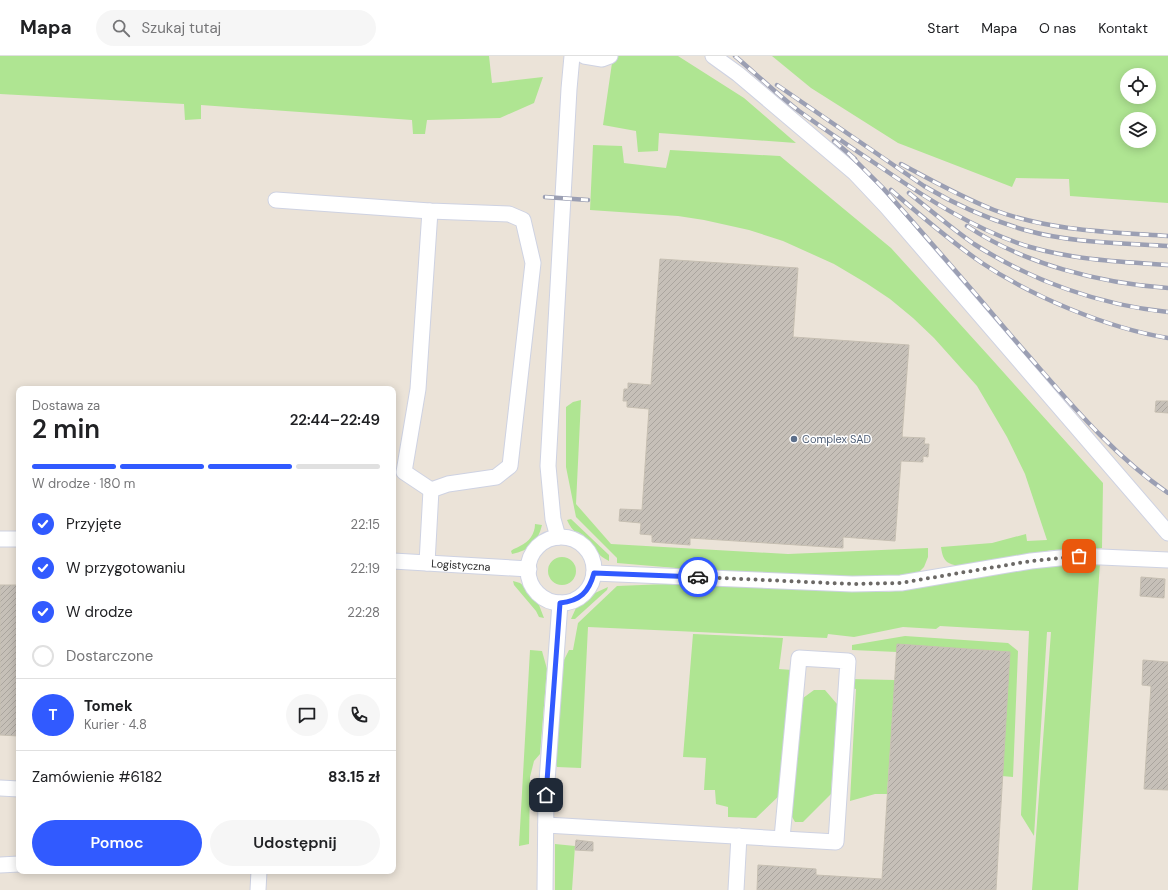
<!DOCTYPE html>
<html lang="pl">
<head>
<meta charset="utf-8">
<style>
	body { margin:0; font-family:"DM Sans",sans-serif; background:#f6f6f6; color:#202124; height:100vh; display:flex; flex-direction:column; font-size:15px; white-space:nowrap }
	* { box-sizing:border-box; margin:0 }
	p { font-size:13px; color:#757577 }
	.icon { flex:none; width:22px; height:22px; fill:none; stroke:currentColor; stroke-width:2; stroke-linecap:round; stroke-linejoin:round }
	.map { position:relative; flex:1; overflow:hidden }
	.side { position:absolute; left:16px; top:330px; width:380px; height:488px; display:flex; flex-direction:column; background:#fff; border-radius:8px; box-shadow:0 2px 10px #0003 }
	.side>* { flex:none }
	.buttons { position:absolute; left:1120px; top:12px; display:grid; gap:8px }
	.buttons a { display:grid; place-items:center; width:36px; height:36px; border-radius:50%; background:#fff; box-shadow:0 2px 10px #0003; font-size:20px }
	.pin { position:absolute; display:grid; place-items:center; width:34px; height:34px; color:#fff; margin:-17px; border-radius:8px; box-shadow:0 2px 6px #0006 }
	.courier { position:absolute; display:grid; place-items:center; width:40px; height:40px; margin:-20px; border:3px solid #315aff; border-radius:50%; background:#fff; color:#222; box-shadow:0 1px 5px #0007 }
	.overview em { font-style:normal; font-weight:600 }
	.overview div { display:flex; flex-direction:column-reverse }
	.overview { display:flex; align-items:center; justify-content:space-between; height:68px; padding:0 16px }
	h1 { font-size:26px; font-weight:600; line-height:30px }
	.bar { display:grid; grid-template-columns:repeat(4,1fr); gap:6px 4px; align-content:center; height:48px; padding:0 16px }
	.bar i { height:5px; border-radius:3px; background:#e0e0e0 }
	.bar .active { background:#315aff }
	.bar p { grid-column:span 4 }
	.line { display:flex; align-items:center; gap:10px; padding:0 16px; border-top:1px solid #e0e0e0 }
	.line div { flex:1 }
	.round { display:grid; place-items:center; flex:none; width:42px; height:42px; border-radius:21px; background:#f6f6f6 }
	ol { padding:0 16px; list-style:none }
	li { display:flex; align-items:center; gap:12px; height:44px }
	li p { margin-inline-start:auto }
	li .icon { padding:4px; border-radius:50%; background:#315aff; color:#fff; stroke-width:4 }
	li:last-child { color:#757577 }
	li i { width:22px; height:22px; border:2px solid #e0e0e0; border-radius:50% }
	.button { display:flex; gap:8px; margin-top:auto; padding:8px 16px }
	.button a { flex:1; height:46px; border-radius:24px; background:#315aff; color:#fff; font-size:16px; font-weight:600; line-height:46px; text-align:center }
	.button a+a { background:#f6f6f6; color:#202124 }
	header { display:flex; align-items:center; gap:24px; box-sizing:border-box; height:56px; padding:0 20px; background:#fff; border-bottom:1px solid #e0e0e0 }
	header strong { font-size:19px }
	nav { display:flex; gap:22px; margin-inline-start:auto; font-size:14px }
	.search { width:280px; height:36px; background:#f6f6f6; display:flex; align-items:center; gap:10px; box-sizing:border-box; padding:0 14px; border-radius:22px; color:#757577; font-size:15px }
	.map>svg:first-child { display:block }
	.grass { fill:#afe592; fill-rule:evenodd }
	.building { fill:url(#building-hatch); stroke:#c6bfb2 }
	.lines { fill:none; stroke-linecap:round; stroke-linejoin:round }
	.minor-casing { stroke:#ced2e2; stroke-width:17 }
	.minor { stroke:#fff; stroke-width:15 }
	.rail-casing { stroke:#9b9fb3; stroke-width:4.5 }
	.rail { stroke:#fff; stroke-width:3; stroke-dasharray:9; stroke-linecap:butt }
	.done { stroke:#6c6966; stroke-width:4; stroke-dasharray:0 7.2 }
	.route { stroke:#315aff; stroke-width:5 }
	.service-dot { fill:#5c6f8a; stroke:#fff; stroke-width:1.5 }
	.labels { text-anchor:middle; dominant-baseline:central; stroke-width:3; stroke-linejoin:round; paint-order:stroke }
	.service-label { font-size:11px; fill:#4e5e75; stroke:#fff; text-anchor:start }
	.street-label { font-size:11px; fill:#282828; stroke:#fff }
</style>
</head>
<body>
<header>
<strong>Mapa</strong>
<div class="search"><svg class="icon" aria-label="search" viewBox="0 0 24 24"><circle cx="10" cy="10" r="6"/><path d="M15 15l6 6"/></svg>Szukaj tutaj</div>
<nav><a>Start</a><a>Mapa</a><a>O nas</a><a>Kontakt</a></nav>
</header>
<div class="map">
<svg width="1168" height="834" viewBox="0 0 1168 834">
	<defs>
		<pattern id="building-hatch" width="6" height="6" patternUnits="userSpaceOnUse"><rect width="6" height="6" fill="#c6c0b8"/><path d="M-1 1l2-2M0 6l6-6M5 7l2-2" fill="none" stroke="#aaa59e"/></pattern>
	</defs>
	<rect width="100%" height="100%" fill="#ebe3d8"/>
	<path class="grass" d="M0 0H489L492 27 543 21 534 47 500 62 427 64 425 78H413L412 64 201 49V63L185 64 184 48 0 38Z
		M613 0H678L744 42 796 87 659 77 658 95 638 96 636 75 603 69Z
		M772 0H1168V147L1070 140 1069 123 1016 122 1012 131 898 87 811 32ZM1127 19H1149V41H1127ZM1127 63H1149V85H1127Z
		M593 89 622 90 624 107 666 112 670 94 780 100 891 192 988 299 1103 427 1102 492 1052 494 963 511C948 508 943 507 941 491L992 487 1026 478 1027 485 1047 484 1025 418 1007 381 977 330 934 282 913 262 890 243 866 227 834 208 783 185 749 174 704 164 678 160 590 154Z
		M581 344 576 448 611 488 788 498 928 492V501L924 511 917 518 908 521 868 523 711 515 617 507V502L576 461 566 411V351L573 346Z
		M571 463 609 499V505C597 499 597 495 588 486 579 478 572 476 567 464Z
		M535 468 542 469C538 486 529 495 512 498L511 495C514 492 517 492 520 490 529 486 535 478 535 468Z
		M548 515a14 14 0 1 1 28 0a14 14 0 1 1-28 0Z
		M1053 507H1100L1078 834H1032L1051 576H1047L1034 780 1021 759 1029 575 940 570 936 573 903 571 854 581 828 578 827 582 588 571 581 712 557 711 554 706 564 604 569 594H573L578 567 617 530 691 527 825 534 889 536 955 525Z
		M513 525 520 527 525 531 531 541 539 549 544 562 539 561 536 555 514 529Z
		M608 531 607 534 575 563H571L576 552 588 545 595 537Z
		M693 578 783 582 779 613 792 614 785 734 756 762 728 761V751L716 748 715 734H704L706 702 683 701Z
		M905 580 1008 587 1018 595 1013 721 1002 720 1010 596 897 588V596L852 594V589Z
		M530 594 542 595 547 613 540 698 534 705 530 721 529 788 519 790Z
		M849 623 895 624 887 738H875L850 745 856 633 851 632Z
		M814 634H825L837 648 831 738 803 766H795L791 759 799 645Z
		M555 788 575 790 572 834H555Z"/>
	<path class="building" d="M660 203 798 212 793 281 909 289 902 381 925 382 924 388H929L928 401 923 400V406L901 405 895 485 843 481V492L690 482V489L652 486V479L640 478 641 467 619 465 620 453 642 454 649 353 627 351V345H623L624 333H628V327L651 329Z
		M1156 345H1168V357L1155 356Z
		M1141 521 1165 523 1164 542 1140 540Z
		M0 529H19V680L0 679Z
		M897 588 1010 596 996 834H757L758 809 816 813V819L882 823Z
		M1143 604 1168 606V734L1144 733 1151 630 1142 629Z
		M576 784 593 786V795L575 794Z"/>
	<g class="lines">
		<defs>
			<g id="minor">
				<path d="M584 0 602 3 610 0"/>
				<path d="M713 0 738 18 855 117 887 151 1168 477"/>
				<path d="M276 144 430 155 509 158 523 164 533 207 510 410 496 421 448 428 431 434 427 507"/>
				<path d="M430 155 418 333 404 416 431 434"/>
				<path d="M558 481 553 463 548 410 569 33 572 0"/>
				<circle cx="561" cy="514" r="33"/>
				<path d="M0 483H19"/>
				<path id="s1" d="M393 505 529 513"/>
				<path d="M594 517 852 528 901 527 1031 505 1079 500 1168 504"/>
				<path d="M0 732 19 733"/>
				<path d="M546 769 836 786 848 605 799 602 782 782"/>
				<path d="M0 809 19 808"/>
				<path d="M258 834 259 815"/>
				<path d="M545 834 546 739 560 547"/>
				<path d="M736 834 739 780"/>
			</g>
		</defs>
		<use href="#minor" class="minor-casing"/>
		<use href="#minor" class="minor"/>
		<defs>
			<path id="rail" d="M735 0C756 18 777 38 799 55 825 74 852 92 879 110 926 142 975 174 1030 191 1075 204 1122 206 1168 209
				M777 29 924 130C956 149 990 164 1025 174 1071 187 1121 187 1168 190
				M834 85 855 103
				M851 100 883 132C929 184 975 237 1020 290 1066 342 1110 397 1168 437
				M901 108C931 124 961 141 994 154 1050 175 1109 176 1168 180
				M891 134C921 160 950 185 982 207 1033 241 1107 272 1168 282
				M909 137C930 154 951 172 974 188 1032 225 1100 249 1168 256
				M545 141 588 144
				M967 170C1024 208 1099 227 1168 232"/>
		</defs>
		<use href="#rail" class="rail-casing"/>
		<use href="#rail" class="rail"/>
	</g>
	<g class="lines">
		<path class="done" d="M698 521 852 528 900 527 1031 505 1079 500"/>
		<path class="route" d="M546 739 560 547C580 545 589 536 594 517L698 521"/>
	</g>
	<circle class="service-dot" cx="794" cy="383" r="4"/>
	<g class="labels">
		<g class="service-label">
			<text x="802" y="383">Complex SAD</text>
		</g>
		<g class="street-label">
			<text stroke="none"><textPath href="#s1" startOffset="68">Logistyczna</textPath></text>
		</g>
	</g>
</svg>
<div class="buttons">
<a><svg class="icon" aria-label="locate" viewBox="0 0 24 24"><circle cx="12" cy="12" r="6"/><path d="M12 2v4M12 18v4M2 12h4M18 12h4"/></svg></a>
<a><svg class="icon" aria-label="layers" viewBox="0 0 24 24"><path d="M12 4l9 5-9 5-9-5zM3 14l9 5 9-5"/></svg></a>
</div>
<div class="pin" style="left:1079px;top:500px;background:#ea580c"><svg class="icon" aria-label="bag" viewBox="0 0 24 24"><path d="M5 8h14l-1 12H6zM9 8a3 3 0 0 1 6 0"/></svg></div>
<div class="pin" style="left:546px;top:739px;background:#1f2937"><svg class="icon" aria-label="home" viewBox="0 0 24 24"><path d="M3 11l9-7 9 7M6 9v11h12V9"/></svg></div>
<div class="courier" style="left:698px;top:521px"><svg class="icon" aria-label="car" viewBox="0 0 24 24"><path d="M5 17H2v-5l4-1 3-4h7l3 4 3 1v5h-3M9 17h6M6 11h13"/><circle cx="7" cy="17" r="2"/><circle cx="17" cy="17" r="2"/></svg></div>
<section class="side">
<div class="overview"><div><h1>2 min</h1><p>Dostawa za</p></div><em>22:44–22:49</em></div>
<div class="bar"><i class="active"></i><i class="active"></i><i class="active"></i><i></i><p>W drodze · 180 m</p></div>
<ol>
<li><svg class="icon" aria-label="check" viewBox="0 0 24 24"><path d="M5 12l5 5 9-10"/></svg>Przyjęte<p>22:15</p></li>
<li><svg class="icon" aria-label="check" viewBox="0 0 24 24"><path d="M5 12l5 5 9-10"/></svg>W przygotowaniu<p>22:19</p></li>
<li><svg class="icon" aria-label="check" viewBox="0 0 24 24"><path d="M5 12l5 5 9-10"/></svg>W drodze<p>22:28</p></li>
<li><i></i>Dostarczone</li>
</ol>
<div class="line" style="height:72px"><b class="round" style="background:#315aff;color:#fff">T</b><div><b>Tomek</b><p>Kurier · 4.8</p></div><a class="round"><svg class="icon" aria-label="chat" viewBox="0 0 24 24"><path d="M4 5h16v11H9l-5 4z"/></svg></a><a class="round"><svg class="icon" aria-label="phone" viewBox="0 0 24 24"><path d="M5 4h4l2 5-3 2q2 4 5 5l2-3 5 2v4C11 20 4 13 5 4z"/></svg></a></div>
<div class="line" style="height:52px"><div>Zamówienie #6182</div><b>83.15 zł</b></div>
<div class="button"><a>Pomoc</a><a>Udostępnij</a></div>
</section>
</div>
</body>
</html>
